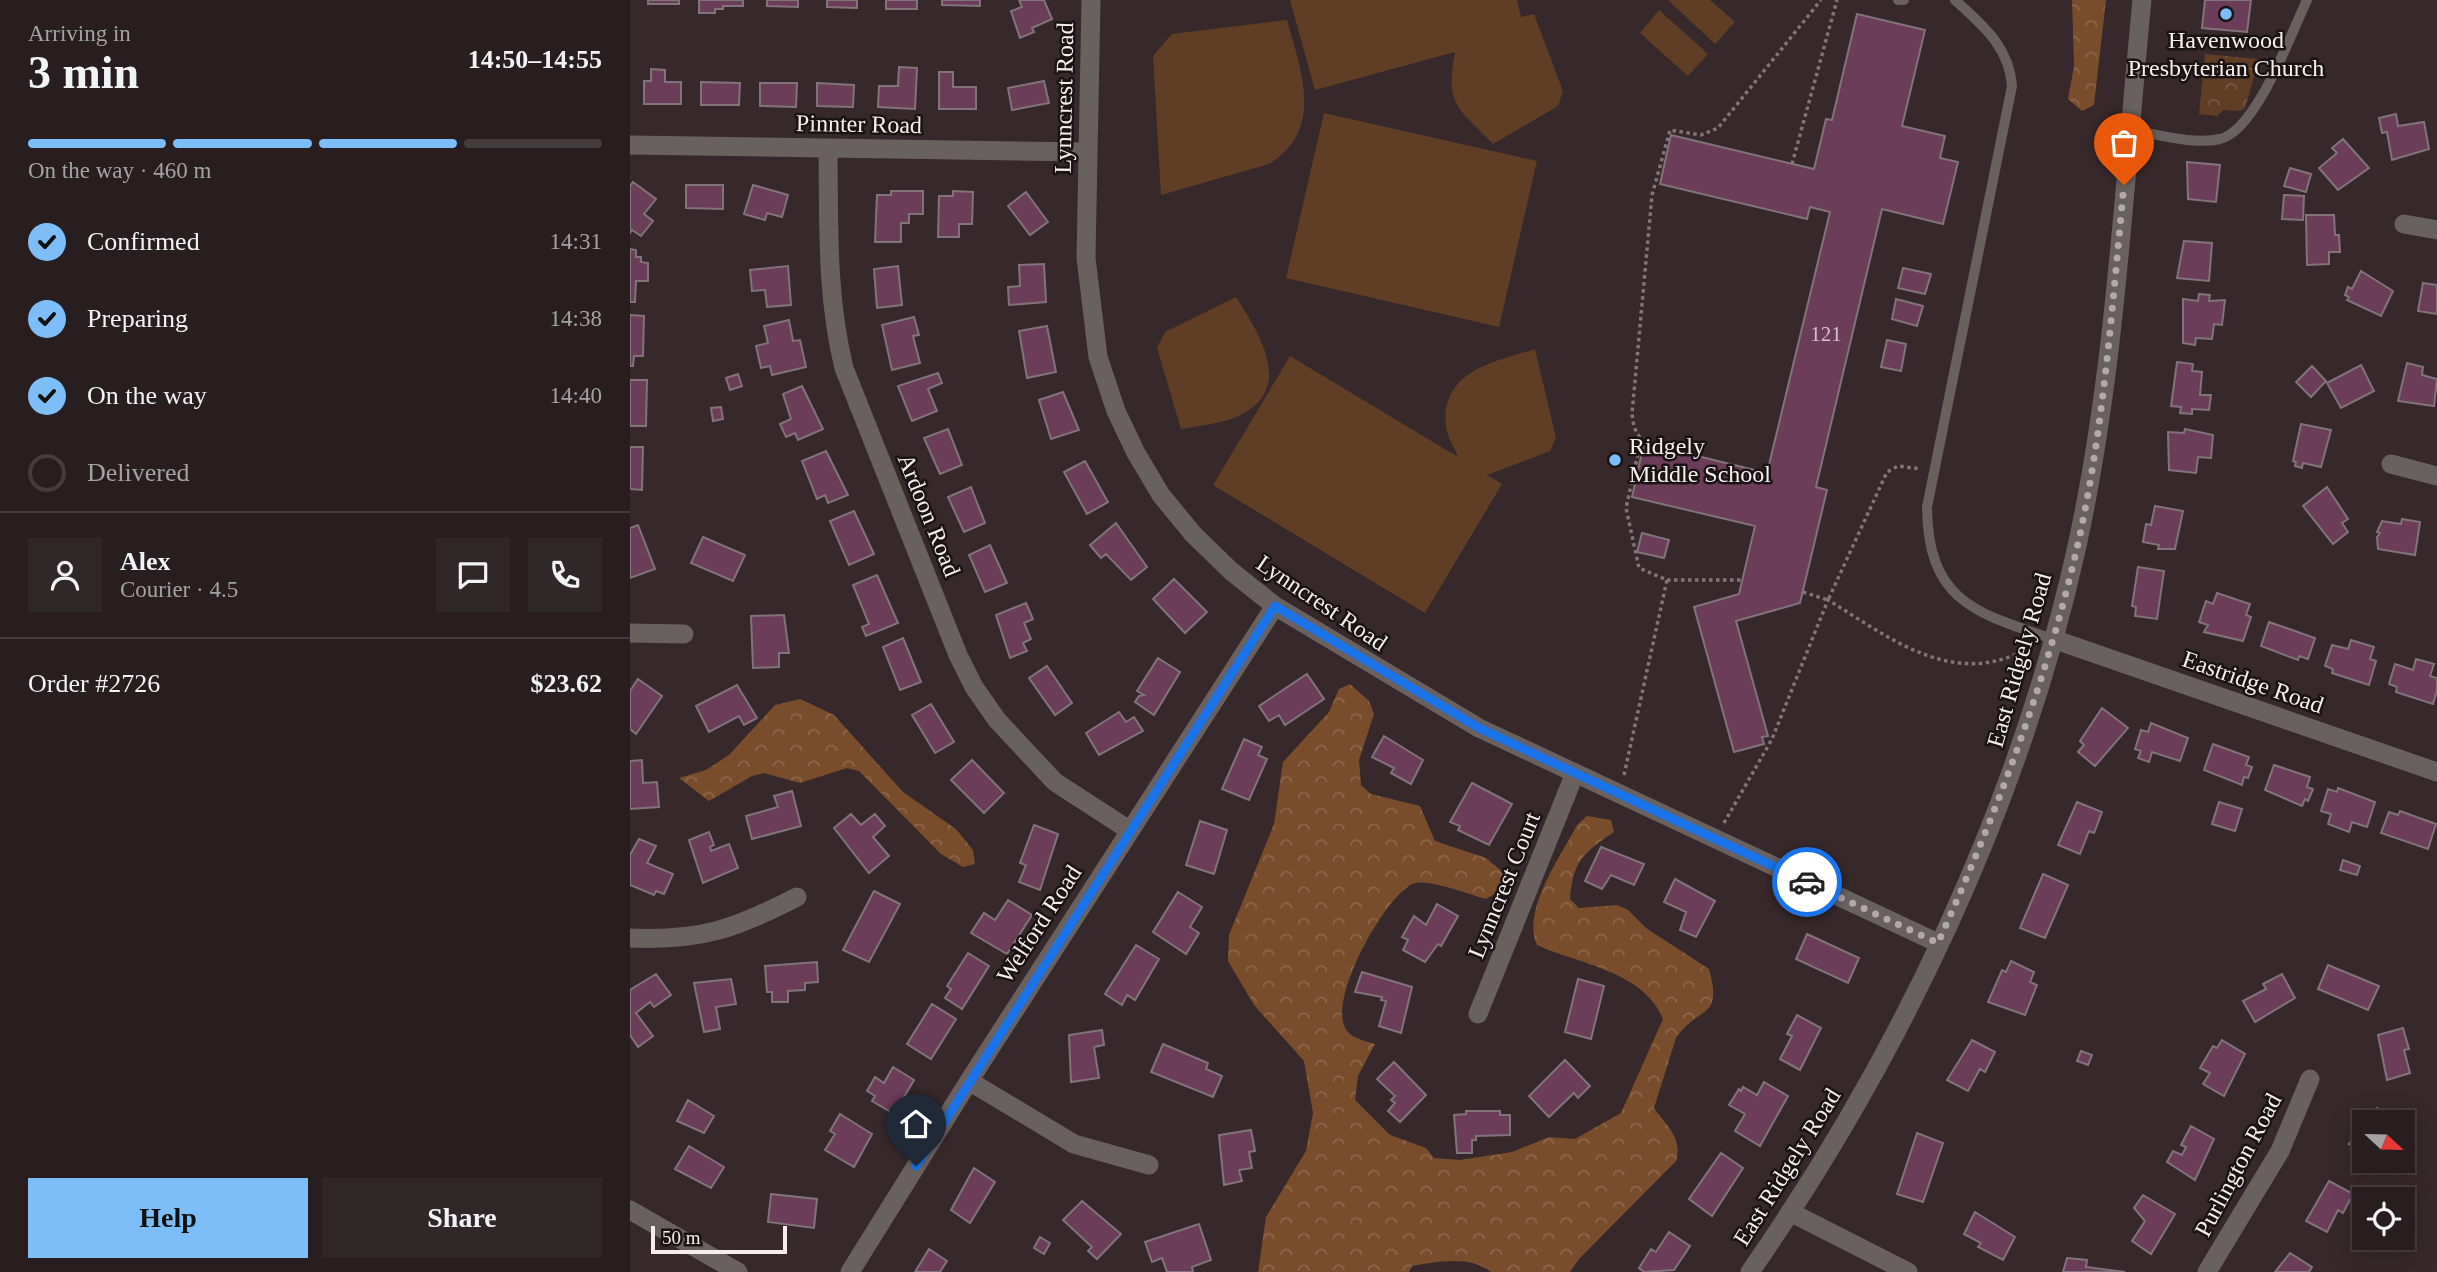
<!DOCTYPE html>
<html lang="en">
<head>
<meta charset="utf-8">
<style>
	body { margin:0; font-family:"Times New Roman",serif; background:#302729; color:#f1f3f6; height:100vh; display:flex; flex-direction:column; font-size:26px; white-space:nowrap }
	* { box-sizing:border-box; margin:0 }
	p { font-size:23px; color:#a5a2a5 }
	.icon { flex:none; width:38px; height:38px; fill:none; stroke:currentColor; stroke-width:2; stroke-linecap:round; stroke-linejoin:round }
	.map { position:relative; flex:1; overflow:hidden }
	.drawer { display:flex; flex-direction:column; background:#281e20; width:630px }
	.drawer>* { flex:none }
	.needle { width:46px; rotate:112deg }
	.fabs { position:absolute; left:1722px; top:1110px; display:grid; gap:14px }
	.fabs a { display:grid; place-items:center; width:63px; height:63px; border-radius:0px; background:#281e20; box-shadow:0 7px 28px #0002,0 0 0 2px #443c3e; font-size:35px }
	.scale { position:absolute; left:21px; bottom:18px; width:136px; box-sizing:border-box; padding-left:7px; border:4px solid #f6edee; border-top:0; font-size:19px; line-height:24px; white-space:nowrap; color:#f6edee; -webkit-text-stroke:5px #191314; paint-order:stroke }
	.pin { position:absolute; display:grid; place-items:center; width:60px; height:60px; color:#fff; margin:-72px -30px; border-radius:50% 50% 50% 0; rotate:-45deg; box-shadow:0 0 7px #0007 }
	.pin .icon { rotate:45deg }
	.courier { position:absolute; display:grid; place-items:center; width:70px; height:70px; margin:-35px; border:5px solid #1a73e8; border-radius:50%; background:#fff; color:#222; box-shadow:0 2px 9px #0007 }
	.headline em { font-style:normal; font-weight:700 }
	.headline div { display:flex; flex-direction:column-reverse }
	.headline { display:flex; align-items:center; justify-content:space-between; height:119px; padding:0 28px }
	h1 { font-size:46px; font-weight:700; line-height:52px }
	.bar { display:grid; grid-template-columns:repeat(4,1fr); gap:10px 7px; align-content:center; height:84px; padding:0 28px }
	.bar i { height:9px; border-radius:5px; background:#443c3e }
	.bar .on { background:#7dbef9 }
	.bar p { grid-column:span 4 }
	.line { display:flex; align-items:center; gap:18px; padding:0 28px; border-top:2px solid #443c3e }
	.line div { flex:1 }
	.round { display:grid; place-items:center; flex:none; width:74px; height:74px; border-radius:0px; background:#302729 }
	ol { padding:0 28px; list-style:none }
	li { display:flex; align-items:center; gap:21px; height:77px }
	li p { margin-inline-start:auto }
	li .icon { padding:7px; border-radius:50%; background:#7dbef9; color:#111; stroke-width:4 }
	li:last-child { color:#a5a2a5 }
	li i { width:38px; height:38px; border:4px solid #443c3e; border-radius:50% }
	.primary-button { display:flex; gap:14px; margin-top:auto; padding:14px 28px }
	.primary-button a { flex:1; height:80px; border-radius:0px; background:#7dbef9; color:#111; font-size:28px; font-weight:700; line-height:80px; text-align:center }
	.primary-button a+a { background:#302729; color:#f1f3f6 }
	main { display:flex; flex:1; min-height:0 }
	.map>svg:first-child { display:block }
	.forest { fill:url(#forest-crowns) }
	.park { fill:url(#park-crowns) }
	.pitch { fill:#5f3e25 }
	.building { fill:#6c3d59; stroke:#81737a; stroke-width:2 }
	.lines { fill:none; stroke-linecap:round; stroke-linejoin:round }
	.path { stroke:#817577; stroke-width:3.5; stroke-dasharray:3.5 3.5; stroke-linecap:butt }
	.service { stroke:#686160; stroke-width:10 }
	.minor { stroke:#686160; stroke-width:19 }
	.tertiary { stroke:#686160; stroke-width:19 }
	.done { stroke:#b3a8aa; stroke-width:7; stroke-dasharray:0 12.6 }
	.route { stroke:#1a73e8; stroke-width:9 }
	.poi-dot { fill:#7dbef9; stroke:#191314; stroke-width:2.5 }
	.labels { text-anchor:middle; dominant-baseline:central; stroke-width:5; stroke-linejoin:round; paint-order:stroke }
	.number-label { font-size:21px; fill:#d4c1c9 }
	.poi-label { font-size:24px; fill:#f6edee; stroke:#191314 }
	.street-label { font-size:24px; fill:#f6edee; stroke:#191314 }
</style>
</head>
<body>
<main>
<section class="drawer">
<div class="headline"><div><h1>3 min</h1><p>Arriving in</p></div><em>14:50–14:55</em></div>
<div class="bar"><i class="on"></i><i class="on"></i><i class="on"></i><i></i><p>On the way · 460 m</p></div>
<ol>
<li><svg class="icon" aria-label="check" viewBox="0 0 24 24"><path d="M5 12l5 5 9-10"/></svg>Confirmed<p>14:31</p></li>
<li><svg class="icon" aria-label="check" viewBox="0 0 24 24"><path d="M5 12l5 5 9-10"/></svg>Preparing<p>14:38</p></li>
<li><svg class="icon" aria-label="check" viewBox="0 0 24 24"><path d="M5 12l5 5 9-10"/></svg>On the way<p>14:40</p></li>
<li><i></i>Delivered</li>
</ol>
<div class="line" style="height:126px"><a class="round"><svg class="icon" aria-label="person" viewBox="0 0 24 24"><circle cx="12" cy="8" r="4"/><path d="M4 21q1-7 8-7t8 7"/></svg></a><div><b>Alex</b><p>Courier · 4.5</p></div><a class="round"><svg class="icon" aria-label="chat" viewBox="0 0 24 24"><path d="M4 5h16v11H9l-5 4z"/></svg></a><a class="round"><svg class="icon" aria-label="phone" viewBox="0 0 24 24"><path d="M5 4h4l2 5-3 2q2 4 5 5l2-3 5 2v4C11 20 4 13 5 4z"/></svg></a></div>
<div class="line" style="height:91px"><div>Order #2726</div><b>$23.62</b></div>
<div class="primary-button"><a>Help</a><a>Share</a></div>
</section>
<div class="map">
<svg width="1807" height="1272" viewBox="0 0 1807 1272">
	<defs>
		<pattern id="forest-crowns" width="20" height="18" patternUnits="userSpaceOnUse" patternTransform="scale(1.75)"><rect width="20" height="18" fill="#794d2b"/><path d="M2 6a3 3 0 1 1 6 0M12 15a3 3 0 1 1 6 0" fill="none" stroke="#8d674a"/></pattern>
		<pattern id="park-crowns" width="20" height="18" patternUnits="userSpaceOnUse" patternTransform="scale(1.75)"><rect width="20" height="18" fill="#5f3e25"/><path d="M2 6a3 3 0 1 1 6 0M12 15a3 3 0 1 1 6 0" fill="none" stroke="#775a45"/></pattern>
	</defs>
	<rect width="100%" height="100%" fill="#36282b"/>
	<path class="forest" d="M1442 0H1476L1464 105 1452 111 1438 99 1444 66Z
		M720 684 739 701 744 714 729 760 731 785 741 794 790 806 805 841 856 858 875 874 876 887 856 899C841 895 795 877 782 884 753 900 702 993 714 1025 718 1038 733 1040 745 1044L728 1076 725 1100 760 1135 796 1148 804 1158 830 1160 882 1152 919 1137 945 1139 991 1113 1033 1019C1014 971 948 964 907 945 891 911 931 856 947 825L957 816 981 820 984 832C953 853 943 861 940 899L949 908 987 905 998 910 1016 928 1079 969C1093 1020 1070 1004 1046 1038L1024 1108C1037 1126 1053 1139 1046 1161L949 1259 940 1272H861C839 1255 807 1262 782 1266L779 1272H628L636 1217 676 1151 683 1113 674 1061 624 1005 598 961 599 935 644 824 653 762 699 712 709 689Z
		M170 699 204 715 273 792 326 829 343 850 345 864 333 867 311 854 229 771 217 768 170 783 134 773 122 776 79 801 49 778 76 770 99 755 145 705Z"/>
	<path class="park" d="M1575 54 1629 59 1615 108 1610 111 1593 110 1587 116 1569 114Z"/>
	<path class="pitch" d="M660 0H887L891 17 904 14 933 91 928 106 863 144C827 107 815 105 825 52L685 90Z
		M1038 0H1080L1105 22 1085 44Z
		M1029 10 1078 54 1058 76 1010 33Z
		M657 20C671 71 695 129 639 164L531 195 523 56 542 34Z
		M694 113 907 161 869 327 656 278Z
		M606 297C631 336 667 392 604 418 587 424 568 426 551 429L527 348 535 332Z
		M905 349 926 438 920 451 857 475 872 484 795 613 583 485 660 356 828 457C825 448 817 437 816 427 810 371 863 362 905 349Z"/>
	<path class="building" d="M18 0H49V4H18Z
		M69 0H113V6H93V9H85V13H69Z
		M137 0H168V7L137 6Z
		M197 0H227V8L197 7Z
		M256 0H287V9H256Z
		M312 0H350V6L312 5Z
		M389 0H414L422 19 402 28 404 32 390 38 381 11 392 7Z
		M1575 0H1621L1617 32 1572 28Z
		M1227 14 1295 30 1272 126 1315 136 1310 158 1328 162 1313 224 1252 209 1186 487 1197 490 1170 603 1106 621 1138 736 1132 737 1134 744 1104 752 1064 607 1109 594 1125 526 1002 497 1014 443 1137 473 1200 212 1180 207 1177 219 1030 184 1041 135 1184 169 1196 119 1202 120Z
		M269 67 287 68 285 109 248 107 249 86H268Z
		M21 69 35 70V82H51V104H14V81H21Z
		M309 72H323V87H346V109H309Z
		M414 81 419 103 382 110 378 88Z
		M71 82 110 83 109 105H71Z
		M130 83H167L166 107 130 106Z
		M187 83 224 85 223 107 187 106Z
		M1766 114 1768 126 1794 122 1799 149 1762 160 1757 132 1752 133 1749 118Z
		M1713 139 1739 168 1708 190 1689 168 1707 153 1702 148Z
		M1557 162 1590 165 1586 202 1558 199Z
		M1660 168 1681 174 1676 192 1654 186Z
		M3 182 26 199 14 214 23 221 11 236 2 230 0 233V186Z
		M56 185H93V209L56 208Z
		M123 185 158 195 152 217 137 213 135 220 114 214Z
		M261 191H293V214H279V223H271V242H245L247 195H261Z
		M323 191 343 192 342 224H329V237H308L309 196H323Z
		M396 192 418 222 400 235 378 206Z
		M1654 195 1674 196 1673 220 1652 219Z
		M1676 215H1704L1705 235H1709L1710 252H1699V264L1677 265Z
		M1554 241 1582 243 1579 281 1547 278Z
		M0 249 6 250V257H11V262L18 263V281H6L5 302H0Z
		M414 264 416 302 379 305 378 287 390 286 389 265Z
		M158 266 161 305 137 307 135 290 122 291 120 270Z
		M268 266 272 305 247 308 244 269Z
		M1273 268 1301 274 1295 294 1268 288Z
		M1731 271 1763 291 1751 316 1717 300 1719 297 1715 295 1718 287 1722 289Z
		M1793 283 1807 285V314L1788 311Z
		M1569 294 1580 295 1579 301 1595 300 1592 325 1584 324 1582 339 1566 338 1565 345 1553 343V299L1568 301Z
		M1266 299 1293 306 1287 326 1262 319Z
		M0 315 14 316 13 356H4L3 366H0Z
		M284 317 289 335 283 336 290 363 262 370 252 325Z
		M159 320 163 341 170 340 176 367 142 375 140 366 131 368 126 346 138 343 134 326Z
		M417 326 426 372 397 378 389 331Z
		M1257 340 1276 344 1271 371 1251 367Z
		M1547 362 1563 364 1562 371 1572 372 1570 395H1581L1579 410 1562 409V414L1550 413 1551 407 1541 406Z
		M1777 363 1793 367 1792 375 1807 379 1804 406 1768 401Z
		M1731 365 1744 391 1711 408 1697 383Z
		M1682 366 1696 381 1681 397 1666 382Z
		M308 373 312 383 298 389 307 411 282 421 268 386Z
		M108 374 112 386 100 390 96 378Z
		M0 380H17L16 426H0Z
		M172 386 193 429 168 440 165 433 156 437 150 424 161 419 153 394Z
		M433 392 449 430 421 439 409 400Z
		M91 407 93 419 83 421 81 408Z
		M1671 424 1701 430 1691 467 1673 463 1672 468 1665 466 1666 462 1663 461Z
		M318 429 332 465 310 474 294 438Z
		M1555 429 1583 435 1581 458 1568 457 1566 473 1539 470 1538 432 1554 433Z
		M0 447H13L12 490 0 489Z
		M196 451 218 495 198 503 195 495 187 499 172 461Z
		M455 461 478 502 457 514 434 472Z
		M341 487 355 523 334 532 318 497Z
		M1697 487 1718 519 1712 523 1718 532 1703 544 1673 506Z
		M1525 506 1553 511 1545 549H1528L1529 545 1513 542 1516 524 1521 525Z
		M224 511 244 554 219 565 200 521Z
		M1772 519 1790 522 1785 555 1748 549 1747 537 1750 533 1747 532 1752 521 1771 524Z
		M486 523 517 567 501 580 476 554 471 558 460 545Z
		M8 525 25 569 0 578V528Z
		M1012 533 1039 540 1034 558 1007 552Z
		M73 537 115 555 103 581 61 563Z
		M360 545 377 583 355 592 339 555Z
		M1508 567 1534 571 1527 619 1505 616 1506 607 1502 606Z
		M247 575 268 623 236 636 232 627 239 624 223 585Z
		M544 579 577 612 555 633 523 599Z
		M1587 593 1620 604 1616 615 1621 617 1613 641 1574 632 1578 625 1569 622 1576 601 1583 604Z
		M396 603 403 619 394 623 401 639 393 643 397 651 380 658 366 615Z
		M154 615 159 653H149V667L123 668 121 616Z
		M1639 622 1685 638 1678 659 1669 656 1668 660 1631 646Z
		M273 638 291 682 270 690 253 647Z
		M1721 640 1744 647 1740 659 1746 661 1739 685 1702 673 1703 669 1695 666 1702 645 1718 649Z
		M528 658 550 672 524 715 505 702 509 696 514 695 507 691Z
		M1786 659 1804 664 1800 676 1807 678V690L1803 704 1766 692 1767 687 1759 684 1765 664 1783 670Z
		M417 666 442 703 425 715 399 678Z
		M677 674 694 699 655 725 649 715 639 721 629 706Z
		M8 679 32 696 6 734 0 729V691Z
		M107 685 127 718 114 725 109 716 79 732 66 706Z
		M301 704 324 742 305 753 282 715Z
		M1472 708 1498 728 1465 766 1448 752 1454 745 1450 741Z
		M489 712 496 722 504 717 513 731 469 755 456 733Z
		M1521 723 1558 738 1550 761 1522 752 1519 762 1508 758 1511 751 1505 749 1511 730 1518 732Z
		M754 736 793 760 781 784 761 773 764 768 742 757Z
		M614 739 632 747 628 755 637 759 619 800 592 789Z
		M1583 744 1619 757 1616 765 1622 767 1618 778 1614 777 1612 785 1574 770Z
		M12 760 13 783 27 782 29 807 0 809V761Z
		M342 760 374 793 354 813 321 780Z
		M1644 765 1680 777 1677 787 1683 789 1678 801 1675 799 1672 806 1635 790Z
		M842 783 882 804 859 845 828 830 830 826 820 822Z
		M1708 788 1745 802 1737 827 1722 822 1719 832 1698 824 1701 814 1691 811 1698 789 1707 792Z
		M162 791 171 826 122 839 116 816 148 807 144 796Z
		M1447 802 1472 812 1464 833 1459 831 1450 854 1428 845Z
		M1589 802 1612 809 1605 831 1582 824Z
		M1770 811 1806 824 1798 849 1751 833 1759 812 1768 815Z
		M221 814 231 825 245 814 255 826 243 837 259 856 239 873 204 828Z
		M570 821 597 830 584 874 556 865Z
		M404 825 428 834 410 890 389 882 396 865 390 863Z
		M79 832 84 845 80 847 81 851 99 844 108 868 73 883 59 840Z
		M9 839 26 846 17 863 43 874 34 894 26 891 24 895 0 885V855Z
		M971 847 1014 864 1004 885 981 875 972 889 955 881Z
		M1713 860 1730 866 1727 875 1710 870Z
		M1413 874 1438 885 1415 938 1390 928Z
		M1045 879 1085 901 1066 937 1050 930 1056 912 1034 902Z
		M244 891 270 904 239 962 213 950Z
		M548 892 572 907 560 927 569 933 556 954 523 932Z
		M378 900 402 915 377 954 341 933 354 913 365 920Z
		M807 904 828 916 811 946 808 944 795 962 773 950 778 940 772 937 784 916 796 925Z
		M1177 934 1229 958 1218 983 1166 959Z
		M506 945 529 959 505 1000 497 995 492 1005 475 994Z
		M338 953 359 966 332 1009 315 998 321 989 317 986Z
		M1381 961 1404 972 1400 982 1407 985 1395 1015 1358 1002 1372 970 1376 972Z
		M187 962 188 982 175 983V990L158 991V1002H142V992H137L135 966Z
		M1698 965 1749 986 1738 1010 1688 989Z
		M732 972 782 987 771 1033 749 1026 756 1001 751 1000 752 997 725 992Z
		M26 974 41 995 24 1007 20 1002 6 1013 23 1036 8 1047 0 1035V990Z
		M1652 974 1665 998 1625 1022 1613 1001 1636 989 1633 984Z
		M101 979 106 1004 86 1007 90 1029 74 1032 64 983Z
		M948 979 974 986 961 1039 935 1032Z
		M302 1004 326 1019 301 1059 277 1044Z
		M1167 1015 1191 1028 1170 1070 1150 1059 1162 1036 1157 1034Z
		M1773 1028 1779 1049 1774 1050 1780 1073 1757 1080 1748 1035Z
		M472 1030 474 1045 464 1047 469 1078 441 1082 439 1035Z
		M1342 1040 1365 1052 1355 1072 1350 1069 1338 1091 1317 1080Z
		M1592 1040 1615 1054 1594 1096 1573 1084 1580 1073 1570 1068 1583 1046 1587 1048Z
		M533 1044 578 1063 576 1069 592 1076 583 1097 521 1072Z
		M1451 1051 1462 1055 1458 1065 1447 1061Z
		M935 1060 960 1086 948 1098 944 1093 919 1117 899 1096Z
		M764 1062 796 1095 770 1122 758 1111 765 1103 761 1100 765 1096 747 1079Z
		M263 1067 284 1080 264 1114 242 1101 245 1096 237 1091 245 1077 254 1083Z
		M1134 1082 1158 1096 1130 1146 1105 1131 1115 1114 1099 1105 1109 1089 1111 1091 1113 1087 1127 1095Z
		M58 1100 84 1116 74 1133 47 1121Z
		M1747 1108 1767 1122H1738Z
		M836 1111H870V1115H880V1135L846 1136V1140H842V1153H827L824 1115 836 1114Z
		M210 1114 242 1134 224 1167 195 1150 205 1134 200 1131Z
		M1734 1123V1154L1719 1144Z
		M1561 1126 1584 1139 1565 1180 1537 1162 1543 1151 1552 1155 1556 1147 1551 1145Z
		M621 1130 625 1151 619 1152 622 1168 609 1170 612 1181 594 1185 589 1135Z
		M1287 1133 1313 1143 1293 1202 1267 1194Z
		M59 1146 94 1167 81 1188 45 1169Z
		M1091 1153 1113 1168 1082 1216 1059 1199Z
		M344 1168 365 1182 340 1223 321 1210Z
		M1699 1181 1723 1194 1713 1213 1708 1210 1697 1232 1676 1221Z
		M141 1194 187 1199 184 1228 138 1222Z
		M1513 1195 1545 1214 1521 1254 1502 1241 1515 1221 1504 1208Z
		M452 1201 491 1234 467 1259 458 1251 462 1247 433 1220Z
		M1345 1212 1385 1237 1373 1260 1348 1247 1351 1243 1334 1234Z
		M569 1224 581 1260 562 1267 563 1272H537L532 1258 522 1262 515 1242Z
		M1039 1232 1060 1246 1044 1270 1014 1272 1009 1268 1021 1249 1026 1252Z
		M410 1237 420 1243 414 1254 404 1248Z
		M299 1249 317 1261 310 1272H285Z
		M1660 1253 1682 1267 1679 1272H1645Z
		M1437 1258 1457 1260 1456 1267 1495 1272H1433Z"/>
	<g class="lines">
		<path class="path" d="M1162 164 1207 0
			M1037 580H1112
			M1173 592 1198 600 1257 472 1268 466 1291 469
			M994 775 1037 580 1009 568 996 508 1011 440 1004 427 1002 414 1022 195 1040 130 1071 135 1088 128 1191 0
			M1094 823 1142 739 1198 600C1256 635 1317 686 1389 653"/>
		<path class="service" d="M1268 0H1274
			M1325 0C1353 26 1379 46 1382 86L1297 507C1298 602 1346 613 1423 639
			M1499 130C1527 134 1562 145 1590 139 1627 130 1661 33 1677 0"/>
		<path class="minor" d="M461 0 456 258 468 357 486 411 506 453 531 495 563 534 601 571 645 606 849 728 1308 943
			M0 145 458 152
			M198 148C199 222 196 295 214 368L328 655 344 687 367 720 425 782 499 830
			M1774 224 1807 230
			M1761 464 1807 476
			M0 633 54 634
			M1423 639 1807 772
			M0 938C71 941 105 929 167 897
			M848 1014 945 773
			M339 1081 444 1144 519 1165
			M1160 1212 1278 1272
			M220 1272 339 1081 645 606
			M1577 1272 1650 1151 1680 1079"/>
		<path class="tertiary" d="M0 1210 108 1272
			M1120 1272C1271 1055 1390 804 1447 546 1486 367 1494 181 1512 0"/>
	</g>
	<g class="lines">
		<path class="done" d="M1177 882 1308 943C1366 814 1415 686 1447 548 1474 429 1482 306 1494 185"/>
		<path class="route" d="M286 1166 645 606 849 728 1177 882"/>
	</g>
	<g class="poi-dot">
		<circle cx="1596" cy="14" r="7"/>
		<circle cx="985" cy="460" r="7"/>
	</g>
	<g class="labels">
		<g class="number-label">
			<text x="1196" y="334">121</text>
		</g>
		<g class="poi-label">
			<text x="1596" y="40">Havenwood<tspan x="1596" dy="28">Presbyterian Church</tspan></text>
			<text x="999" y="446" text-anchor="start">Ridgely<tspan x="999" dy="28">Middle School</tspan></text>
		</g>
		<g class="street-label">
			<text transform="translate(434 98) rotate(-89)">Lynncrest Road</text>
			<text transform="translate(229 124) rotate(1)">Pinnter Road</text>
			<text transform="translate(299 515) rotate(68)">Ardoon Road</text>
			<text transform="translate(692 603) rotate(34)">Lynncrest Road</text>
			<text transform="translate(1389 660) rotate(-74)">East Ridgely Road</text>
			<text transform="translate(1623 682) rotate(19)">Eastridge Road</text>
			<text transform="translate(874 885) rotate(-68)">Lynncrest Court</text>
			<text transform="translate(409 924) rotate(-57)">Welford Road</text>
			<text transform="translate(1608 1165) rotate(-62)">Purlington Road</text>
			<text transform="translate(1157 1167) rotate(-58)">East Ridgely Road</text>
		</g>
	</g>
</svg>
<div class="fabs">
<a><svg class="needle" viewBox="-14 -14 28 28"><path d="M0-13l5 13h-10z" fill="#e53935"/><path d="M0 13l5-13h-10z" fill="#a5a2a5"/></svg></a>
<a><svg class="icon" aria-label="locate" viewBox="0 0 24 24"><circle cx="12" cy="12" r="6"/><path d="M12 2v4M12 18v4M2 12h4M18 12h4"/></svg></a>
</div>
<div class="scale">50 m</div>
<div class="pin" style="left:1494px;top:185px;background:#ea580c"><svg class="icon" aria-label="bag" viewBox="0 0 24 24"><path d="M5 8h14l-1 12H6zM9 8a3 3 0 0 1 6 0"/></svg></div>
<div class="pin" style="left:286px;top:1166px;background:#1f2937"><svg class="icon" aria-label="home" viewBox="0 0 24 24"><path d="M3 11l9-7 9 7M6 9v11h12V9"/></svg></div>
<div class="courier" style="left:1177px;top:882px"><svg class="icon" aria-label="car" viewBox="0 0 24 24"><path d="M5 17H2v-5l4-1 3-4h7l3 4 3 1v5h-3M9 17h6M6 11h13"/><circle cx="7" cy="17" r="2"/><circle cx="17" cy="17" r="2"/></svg></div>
</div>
</main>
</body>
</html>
